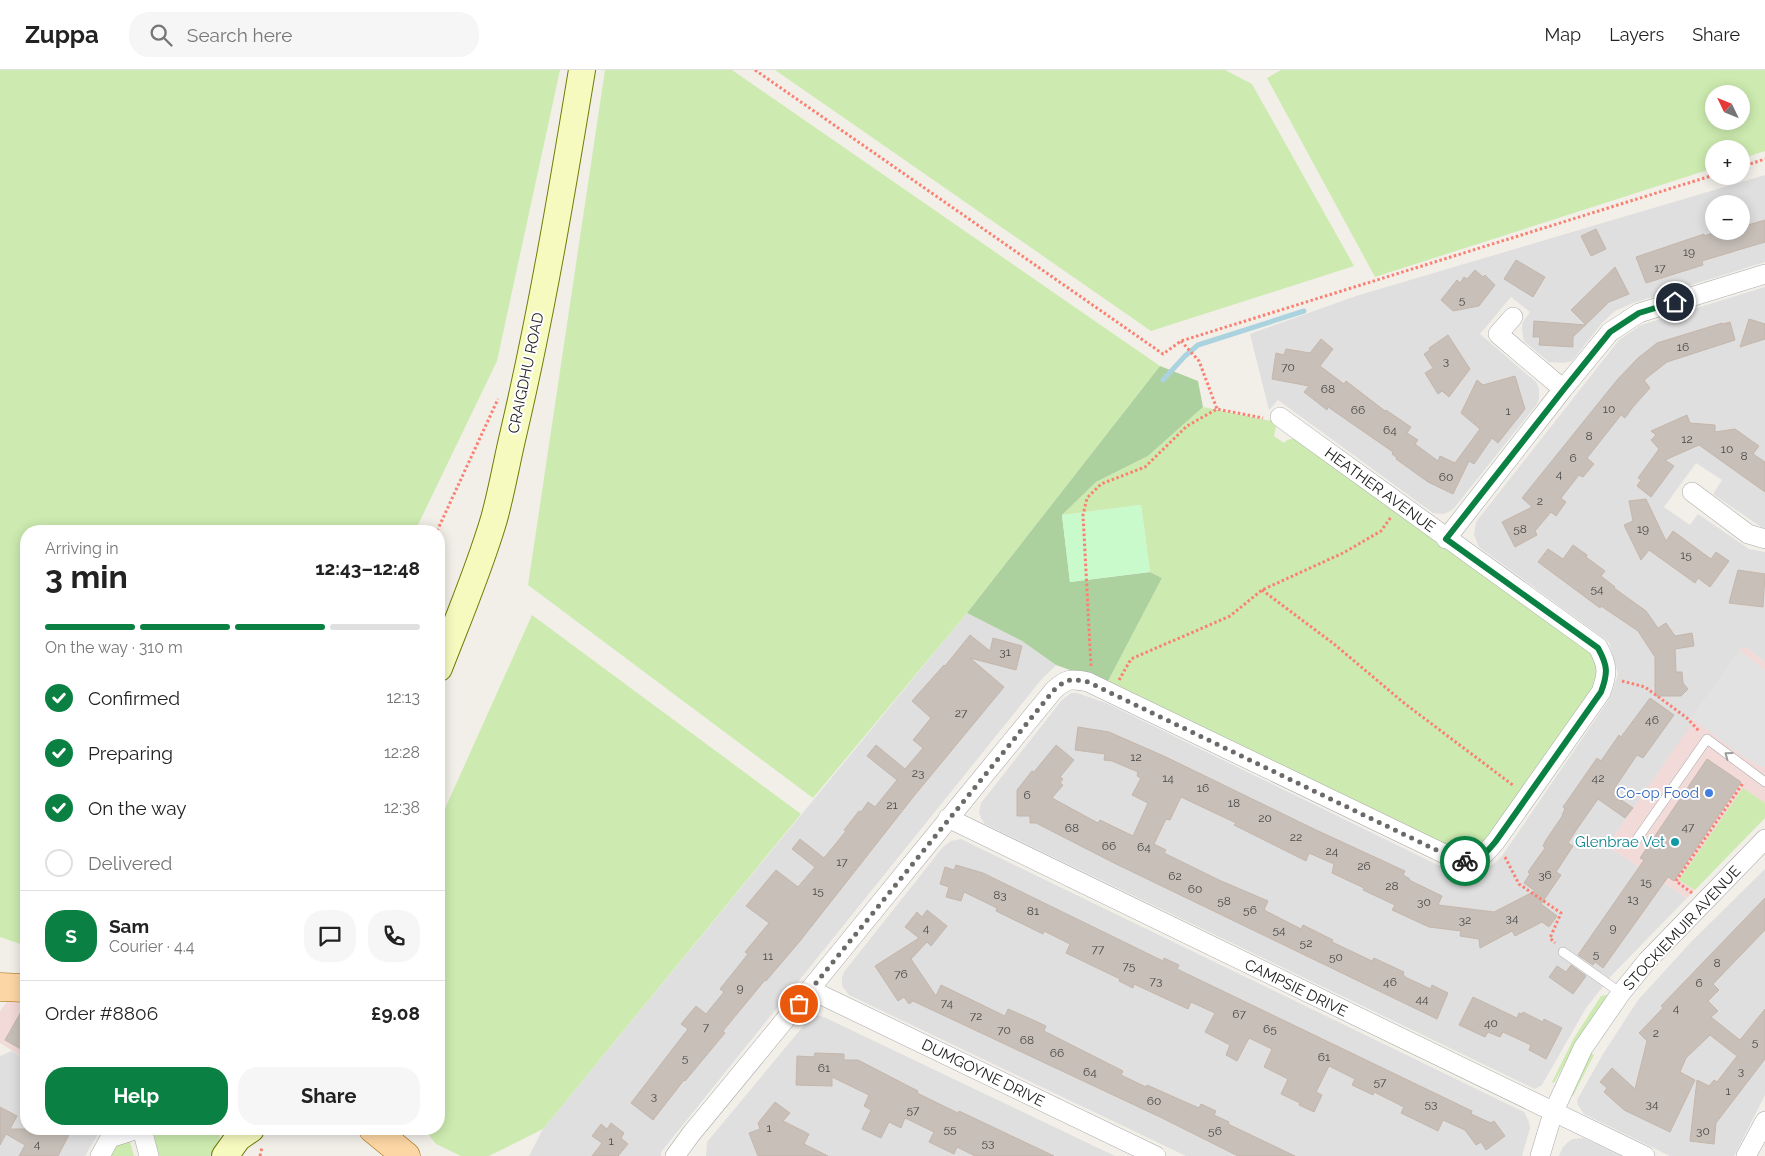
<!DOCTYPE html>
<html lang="en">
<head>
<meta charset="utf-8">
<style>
	body { margin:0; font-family:Raleway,sans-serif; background:#f6f6f6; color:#222; height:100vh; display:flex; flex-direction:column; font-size:19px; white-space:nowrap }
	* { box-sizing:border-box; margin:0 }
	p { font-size:16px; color:#767676 }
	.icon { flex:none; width:28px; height:28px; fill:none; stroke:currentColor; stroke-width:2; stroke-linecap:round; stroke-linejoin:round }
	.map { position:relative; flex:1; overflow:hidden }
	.sheet { position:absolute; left:20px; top:455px; width:425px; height:610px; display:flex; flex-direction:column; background:#fff; border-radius:20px; box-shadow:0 2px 12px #0003 }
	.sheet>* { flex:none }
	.needle { width:32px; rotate:313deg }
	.controls { position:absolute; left:1705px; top:15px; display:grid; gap:10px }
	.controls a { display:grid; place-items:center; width:45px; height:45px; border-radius:50%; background:#fff; box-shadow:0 2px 12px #0003; font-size:25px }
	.pin { position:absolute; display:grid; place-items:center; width:42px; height:42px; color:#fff; margin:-21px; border:2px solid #fff; border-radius:50%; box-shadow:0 1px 5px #0007 }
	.courier { position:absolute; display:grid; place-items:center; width:50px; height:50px; margin:-25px; border:4px solid #0b8043; border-radius:50%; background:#fff; color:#222; box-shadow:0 1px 6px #0007 }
	.summary em { font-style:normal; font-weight:700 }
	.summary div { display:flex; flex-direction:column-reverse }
	.summary { display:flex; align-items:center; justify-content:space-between; height:85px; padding:0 25px }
	h1 { font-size:32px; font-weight:700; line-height:38px }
	.bar { display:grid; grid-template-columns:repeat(4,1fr); gap:8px 5px; align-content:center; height:60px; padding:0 25px }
	.bar i { height:6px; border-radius:4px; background:#e0e0e0 }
	.bar .selected { background:#0b8043 }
	.bar p { grid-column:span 4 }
	.line { display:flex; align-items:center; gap:12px; padding:0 25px; border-top:1px solid #e0e0e0 }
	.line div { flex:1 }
	.round { display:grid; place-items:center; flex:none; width:52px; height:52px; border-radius:20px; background:#f6f6f6 }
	ol { padding:0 25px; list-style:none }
	li { display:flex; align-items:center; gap:15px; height:55px }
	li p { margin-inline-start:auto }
	li .icon { padding:5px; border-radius:50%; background:#0b8043; color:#fff; stroke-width:4 }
	li:last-child { color:#767676 }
	li i { width:28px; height:28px; border:2px solid #e0e0e0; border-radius:50% }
	.button { display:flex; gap:10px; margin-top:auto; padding:10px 25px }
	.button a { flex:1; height:58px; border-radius:20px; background:#0b8043; color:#fff; font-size:20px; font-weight:700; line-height:58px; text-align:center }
	.button a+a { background:#f6f6f6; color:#222 }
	header { display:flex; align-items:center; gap:30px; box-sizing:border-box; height:70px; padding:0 25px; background:#fff; border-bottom:1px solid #e0e0e0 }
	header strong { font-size:24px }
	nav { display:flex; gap:28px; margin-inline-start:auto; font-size:18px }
	.search { width:350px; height:45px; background:#f6f6f6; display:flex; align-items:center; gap:12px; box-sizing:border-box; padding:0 18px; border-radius:20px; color:#767676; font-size:19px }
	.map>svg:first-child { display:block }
	.residential { fill:#e0dfdf; fill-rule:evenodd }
	.commercial { fill:#f2dad9 }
	.grass { fill:#cdebb0; fill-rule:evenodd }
	.forest { fill:#add19e }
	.park { fill:#c8facc }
	.parking { fill:#e2e2e2 }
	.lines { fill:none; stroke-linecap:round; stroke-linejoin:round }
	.stream { stroke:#aad3df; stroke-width:5 }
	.building { fill:#c7bfb8; stroke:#c4b6ab }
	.service-casing { stroke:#a9a9a9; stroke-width:10 }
	.minor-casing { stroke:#a9a9a9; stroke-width:20 }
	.secondary-casing { stroke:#707d05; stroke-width:28 }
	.primary-casing { stroke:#a06b00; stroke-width:29 }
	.path { stroke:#fa8072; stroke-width:3; stroke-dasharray:2.5 2.5; stroke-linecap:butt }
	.service { stroke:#fff; stroke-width:9 }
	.minor { stroke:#fff; stroke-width:19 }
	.secondary { stroke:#f7fabf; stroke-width:26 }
	.primary { stroke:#fcd6a4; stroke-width:28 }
	.oneway { stroke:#9c9c9c }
	.done { stroke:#6b6a68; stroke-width:5; stroke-dasharray:0 9 }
	.route { stroke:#0b8043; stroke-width:6 }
	.shop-dot { fill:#3f7fe0; stroke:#fff; stroke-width:2 }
	.culture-dot { fill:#0f9aa8; stroke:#fff; stroke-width:2 }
	.labels { text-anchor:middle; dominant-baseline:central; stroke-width:4; stroke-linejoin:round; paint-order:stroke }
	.number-label { font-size:12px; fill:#4b4948 }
	.street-label { font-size:15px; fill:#222; stroke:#fff }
	.shop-label { font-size:15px; fill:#366cbe; stroke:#fff; text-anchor:end }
	.culture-label { font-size:15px; fill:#0d838f; stroke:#fff; text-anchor:end }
</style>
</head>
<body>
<header>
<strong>Zuppa</strong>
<div class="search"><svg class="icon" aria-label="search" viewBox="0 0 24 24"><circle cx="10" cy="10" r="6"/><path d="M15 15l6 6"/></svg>Search here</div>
<nav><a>Map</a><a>Layers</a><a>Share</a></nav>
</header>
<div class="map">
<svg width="1765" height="1086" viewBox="0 0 1765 1086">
	<rect width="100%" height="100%" fill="#f2efe9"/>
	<path class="residential" d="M1765 105V192L1633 233 1615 241 1602 253 1572 291 1564 293 1549 292 1525 272 1523 268 1522 257 1523 252 1530 242 1511 227 1480 264 1536 312 1539 318V329L1537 334 1455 437 1450 441 1444 444 1433 443 1278 330 1269 340 1250 264 1356 226ZM1714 134H1741V161H1714Z
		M1765 217V458L1761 457 1713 424 1722 410 1696 393 1664 437 1690 455 1698 444 1749 479 1765 482V592L1746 577 1691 648 1692 655 1607 776 1687 828 1612 905 1586 938 1542 1015 1535 1019 985 754 981 748 979 742 981 733 1062 630 1071 623H1077L1106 633 1448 800 1465 803H1473L1494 794 1502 786 1610 628 1618 604 1609 572 1479 477 1474 465 1476 452 1619 270 1641 255Z
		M967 543 1022 571 1056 595 1041 610 661 1082V1086H529L543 1059Z
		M961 769 1524 1042 1529 1052 1530 1058 1522 1086H1186L849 925 842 916V907L844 902 943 777 951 771Z
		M1765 799V1025L1734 1086H1670L1584 1044 1578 1035 1577 1030 1603 984 1638 930 1692 871Z
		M817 945 826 948 1115 1086H706L707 1072 810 948Z
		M12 981 26 989V1059H105L98 1064 85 1086H0V986Z
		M1584 1068 1621 1086H1559L1563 1077 1568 1072 1573 1069Z"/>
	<path class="commercial" d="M1746 577 1765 592V746L1687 828 1607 776 1691 655V648L1739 580Z
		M9 929H26V989L0 973V941Z"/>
	<path class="grass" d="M0 0H560L497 291 415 461H26V876L0 867Z
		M605 0H732L1160 296 967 543 813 728 528 515Z
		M775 0H1225L1252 14 1354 196 1151 261Z
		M1281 0H1765V81L1741 89V79H1714V98L1375 207 1267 8ZM1714 24H1741V51H1714Z
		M1203 337 1271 351 1276 357 1274 366 1284 373 1287 370 1294 368 1591 583 1596 589 1600 607 1487 774 1465 784 1107 613 1162 508 1150 502 1141 435 1062 445 1096 412 1148 386Z
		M532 545 801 744 543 1059 489 1086H461L436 1074 424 1059H439V752Z
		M1743 718 1765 733V748L1695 820 1679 810Z
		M1608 925 1577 971 1554 1013 1552 1012 1574 968 1601 926Z
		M1591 983 1594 985 1573 1026 1570 1024Z
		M151 1059H222L217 1076 210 1086H157Z
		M122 1071 130 1072 134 1086H109L116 1074Z"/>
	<path class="forest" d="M1160 296 1198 311 1203 337 1148 386 1096 412 1062 445 1070 512 1150 502 1162 508 1107 613 1056 595 1022 571 967 543Z"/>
	<path class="park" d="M1141 435 1150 502 1070 512 1062 445Z"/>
	<path class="parking" d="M1739 580 1765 600V696L1763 698 1741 685 1691 648Z"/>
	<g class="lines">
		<path class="stream" d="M1163 310 1185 286 1198 275 1304 241"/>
	</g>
	<path class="building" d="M1765 150V172L1702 191 1703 195 1646 213 1636 187 1704 164V166L1719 161H1741V157Z
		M1596 159 1606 179 1591 186 1581 166Z
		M1516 190 1545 207 1533 227 1504 209Z
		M1615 197 1629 224 1609 232 1573 267V277L1539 275 1540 267H1533L1534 251 1586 255 1571 240Z
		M1475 200 1483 207 1485 205 1495 215 1479 236 1453 241 1441 230 1457 210 1460 213 1464 207 1467 209Z
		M1749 249 1765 254V269L1740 277Z
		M1730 252 1735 270 1667 292 1644 310 1650 318 1633 337 1625 348 1621 345 1587 388 1594 394 1583 407 1579 405 1561 428 1566 432 1556 446 1551 442 1535 461 1537 465 1515 477 1502 452 1532 437 1522 428 1617 310 1638 288 1657 273 1722 253 1723 254Z
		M1448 265 1470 299 1449 327 1442 321 1438 324 1425 303 1433 298 1424 284 1430 280 1429 278Z
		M1321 269 1333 279 1320 296 1344 314 1346 311 1385 341 1386 340 1411 357 1407 363 1418 370 1415 374 1438 391 1440 386 1455 393 1480 359 1461 343 1477 310 1483 315 1515 306 1525 339 1498 373 1492 368 1474 394 1469 391 1453 424 1428 412 1396 389 1397 388 1392 384 1393 382 1328 337 1327 340 1304 322 1309 316 1272 309 1276 283 1284 285 1286 279 1310 283Z
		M1687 345 1690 353 1715 355V362L1735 359 1759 376 1753 384 1765 392V422L1699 375 1665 390 1674 396 1651 427 1637 416 1641 410 1638 408 1659 379 1651 370 1656 365 1651 361Z
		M1646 429 1666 471 1673 461 1711 489 1716 482 1729 491 1710 517 1698 508 1695 513 1649 480 1641 490 1624 455 1633 451 1629 431Z
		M1573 475 1587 485 1586 487 1605 501 1601 506 1615 517 1614 518 1646 541 1658 558 1666 553 1675 566 1692 563 1694 576 1675 579 1676 602H1682L1683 613 1688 619 1681 626H1655V587L1638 561 1601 536 1600 538 1538 492 1548 479 1563 489Z
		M1738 500 1765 504 1763 537 1729 533Z
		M970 565 990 581 993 568 1022 576 1016 600 970 588 1004 617 914 726 800 871 766 911 765 910 723 961 725 963 685 1011 684 1010 653 1050 631 1033 688 959 681 954 696 936 706 944 724 922 720 919 748 884 745 882 769 853 746 836 776 800 798 817 815 797 792 779 800 769 824 788 846 761 844 760 859 741 861 742 868 732 875 737 897 710 867 686 876 675 905 699 923 678 913 670 931 648 912 631 944 595 945 596Z
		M1650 628 1674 645 1643 688 1637 685 1614 719 1616 720 1613 724 1633 738 1625 748 1598 729 1577 759 1568 773 1573 776 1556 802 1561 805 1541 834 1557 846 1549 857 1542 852 1515 866 1512 861 1480 878 1479 869 1460 866 1461 861 1429 857 1392 840 1395 835 1363 820 1364 818 1332 803 1334 794 1309 783 1306 791 1234 755 1236 753 1181 727 1170 750 1166 749 1154 774 1166 780 1164 783 1219 810 1268 831 1264 840 1301 859 1303 855 1333 870 1332 872 1372 891 1374 888 1404 902 1403 905 1407 908 1431 919 1432 915 1448 923 1437 949 1114 793 1036 753H1030V746H1017V720L1032 701 1034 702 1056 675 1074 690 1060 707 1063 709 1060 713 1063 715 1052 728 1098 753 1100 750 1133 766 1148 733 1132 725 1141 708 1137 706 1138 702 1112 691 1104 690 1105 684 1075 680 1078 657 1109 662 1166 687 1314 759 1405 801 1403 805 1410 809 1409 810 1442 826 1438 835 1494 842 1535 821 1524 813 1530 804 1528 802 1545 778 1543 776 1546 770 1563 745H1562L1565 739 1563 737 1597 688 1601 691 1619 665 1621 667Z
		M1707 689 1741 712 1674 811 1668 807 1603 898 1595 892 1593 895 1578 885 1644 790 1640 788Z
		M956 795 983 803 1163 891 1164 888 1179 895 1177 899 1472 1041 1471 1044 1491 1053 1494 1051 1505 1066 1486 1080 1481 1072 1476 1075 1465 1060 1443 1050 1438 1061 1401 1043 1404 1037 1374 1022 1373 1025 1352 1015 1355 1009 1329 996 1316 1022 1322 1025 1314 1042 1299 1035 1300 1033 1281 1024 1288 1009 1264 997 1272 979 1249 968 1237 991 1226 985 1230 975 1205 962 1215 943 1191 932 1188 939 1134 914 1133 918 1119 911 1120 909 1066 883 1070 874 1044 861 1043 864 996 841 997 838 964 822 961 831 946 827 949 817 940 814 945 797 954 800Z
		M1765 828V860L1713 914 1719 920 1708 931 1718 941 1711 947 1740 970 1765 939V989L1716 1053 1714 1074 1690 1071 1697 1010 1709 1016 1714 1010 1717 1012 1737 986 1710 965 1686 988 1680 1002 1695 1010 1670 1062 1624 1040 1604 1022 1607 1018 1600 1012 1612 998 1635 1019 1647 971 1639 963 1663 938 1661 936Z
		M927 840 947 856 931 876 927 872 911 889 936 926 941 915 1005 946 1008 939 1031 949 1046 956 1044 961 1123 1001 1121 1005 1146 1017 1147 1015 1199 1038 1201 1034 1216 1041 1214 1045 1229 1052 1228 1054 1295 1086H1238L1162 1048 913 931 909 934 904 927 898 931 875 896 919 868 905 857 917 842 922 847Z
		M1571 895 1586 906 1573 924 1549 907 1557 896 1566 902Z
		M1473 927 1517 948 1519 943 1522 944 1523 942 1543 952 1544 949 1562 958 1546 989 1529 980 1531 975 1503 962 1500 967 1488 962 1485 967 1459 955Z
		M26 933V982L5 970Z
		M815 983 844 984V990H858L918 1021 917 1023 958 1043 959 1041 1054 1086H975L957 1077 954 1084 929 1072 934 1062 905 1048 901 1058 889 1052 881 1068 862 1059 871 1040 864 1036 869 1025 832 1007V1016L796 1015 797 986 814 987Z
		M775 1032 790 1043 783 1051 809 1064 804 1074 828 1086H758L749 1063 760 1059 758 1053Z
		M0 1037 17 1046 10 1059H72L58 1086H19L25 1075 6 1064 0 1075Z
		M611 1053 624 1063 621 1068 628 1074 618 1086H592L602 1073 592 1066 601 1054 607 1059Z"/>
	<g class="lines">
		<defs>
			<path id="service" d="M1635 772 1707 669 1765 712
				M1563 882 1621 923"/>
			<path id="minor" d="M1513 247 1498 264 1563 319
				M1692 422 1748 464 1765 469
				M1446 469 1563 319 1610 262 1639 243 1765 204
				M948 748 1645 1086
				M811 920 1156 1086
				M142 1059 149 1086
				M100 1086 110 1068 138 1059
				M675 1086 691 1064C813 917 932 768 1054 620 1066 609 1071 608 1088 612L1455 789C1477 794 1483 787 1496 771L1601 622C1608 603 1608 596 1598 577L1280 347
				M1540 1086 1553 1043 1583 978 1621 923 1647 891 1765 769
				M1746 1086 1765 1051"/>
			<path id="secondary" d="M439 598C458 549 479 500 494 449 502 420 507 390 514 361 542 241 562 121 582 0
				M225 1086 238 1068 251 1059"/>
			<path id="primary" d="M0 917 26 918
				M373 1059 406 1086"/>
		</defs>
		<use href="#service" class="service-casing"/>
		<use href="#minor" class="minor-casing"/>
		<use href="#secondary" class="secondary-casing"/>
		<use href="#primary" class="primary-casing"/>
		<path class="path" d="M755 0 1163 284 1181 271 1714 105
			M1741 97 1765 89
			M1181 271 1199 291 1217 339
			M437 461 498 329
			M1262 520 1334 574 1404 633 1514 716
			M1091 596 1083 445 1087 428 1101 414 1145 397 1187 356 1217 339 1263 348
			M1119 610 1131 589 1230 546 1262 520 1343 483 1381 461 1391 447
			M1622 611 1645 617 1687 648 1699 661
			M1505 787 1519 814 1561 843 1550 868 1555 873
			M1692 823 1676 811 1743 713
			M260 1086 262 1077"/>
		<use href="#service" class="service"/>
		<use href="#minor" class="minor"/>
		<use href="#secondary" class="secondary"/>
		<use href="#primary" class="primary"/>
	</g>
	<defs><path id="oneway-chevron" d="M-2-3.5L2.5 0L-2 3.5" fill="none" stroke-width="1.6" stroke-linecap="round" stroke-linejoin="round" transform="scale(1.25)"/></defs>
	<use class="oneway" href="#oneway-chevron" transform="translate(1728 685) rotate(-144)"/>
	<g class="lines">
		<path class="done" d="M799 934 1054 620C1066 609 1071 608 1088 612L1455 789 1465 791"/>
		<path class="route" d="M1465 791C1481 790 1487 782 1496 771L1601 622C1608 603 1608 596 1598 578L1446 469 1564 319 1610 262 1639 243 1675 232"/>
	</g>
	<circle class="shop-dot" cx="1709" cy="723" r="5"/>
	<circle class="culture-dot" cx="1675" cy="772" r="5"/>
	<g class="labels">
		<g class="number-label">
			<text x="1689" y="182">19</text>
			<text x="1660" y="198">17</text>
			<text x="1462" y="230">5</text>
			<text x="1683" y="277">16</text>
			<text x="1446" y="291">3</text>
			<text x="1288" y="297">70</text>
			<text x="1328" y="319">68</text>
			<text x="1609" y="339">10</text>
			<text x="1358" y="340">66</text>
			<text x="1508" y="341">1</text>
			<text x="1390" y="360">64</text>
			<text x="1589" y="366">8</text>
			<text x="1687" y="369">12</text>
			<text x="1727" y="379">10</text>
			<text x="1744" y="386">8</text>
			<text x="1573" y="388">6</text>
			<text x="1559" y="404">4</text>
			<text x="1446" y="407">60</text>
			<text x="1540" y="431">2</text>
			<text x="1520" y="459">58</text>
			<text x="1643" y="459">19</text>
			<text x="1686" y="485">15</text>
			<text x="1597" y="519">54</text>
			<text x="1005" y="582">31</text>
			<text x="961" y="643">27</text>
			<text x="1652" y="650">46</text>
			<text x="1136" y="687">12</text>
			<text x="918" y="703">23</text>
			<text x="1168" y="708">14</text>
			<text x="1598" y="708">42</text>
			<text x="1203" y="718">16</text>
			<text x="1027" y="725">6</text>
			<text x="1234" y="733">18</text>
			<text x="892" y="735">21</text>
			<text x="1265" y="748">20</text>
			<text x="1688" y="757">47</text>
			<text x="1072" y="758">68</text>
			<text x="1296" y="767">22</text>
			<text x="1109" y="776">66</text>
			<text x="1144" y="777">64</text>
			<text x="1332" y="781">24</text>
			<text x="842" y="792">17</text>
			<text x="1364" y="796">26</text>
			<text x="1545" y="805">36</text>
			<text x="1175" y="806">62</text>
			<text x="1646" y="812">15</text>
			<text x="1392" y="816">28</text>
			<text x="1195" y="819">60</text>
			<text x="818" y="821">15</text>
			<text x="1000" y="825">83</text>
			<text x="1633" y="829">13</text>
			<text x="1224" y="831">58</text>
			<text x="1424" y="832">30</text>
			<text x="1250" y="840">56</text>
			<text x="1033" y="841">81</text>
			<text x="1512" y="848">34</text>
			<text x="1465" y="850">32</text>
			<text x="926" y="858">4</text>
			<text x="1613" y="858">9</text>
			<text x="1279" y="860">54</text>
			<text x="1306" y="873">52</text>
			<text x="1098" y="879">77</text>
			<text x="1596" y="884">5</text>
			<text x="768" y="886">11</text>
			<text x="1336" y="887">50</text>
			<text x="1717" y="893">8</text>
			<text x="1129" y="896">75</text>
			<text x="901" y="904">76</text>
			<text x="1156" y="911">73</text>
			<text x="1390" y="912">46</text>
			<text x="1699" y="913">6</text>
			<text x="740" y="918">9</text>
			<text x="1422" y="929">44</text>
			<text x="947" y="933">74</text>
			<text x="1676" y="938">4</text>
			<text x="1239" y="944">67</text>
			<text x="976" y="946">72</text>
			<text x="1491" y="953">40</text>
			<text x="706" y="957">7</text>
			<text x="1270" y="959">65</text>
			<text x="1004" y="960">70</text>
			<text x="1656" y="963">2</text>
			<text x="1027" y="970">68</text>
			<text x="1755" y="972">5</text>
			<text x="1057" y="983">66</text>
			<text x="1324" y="987">61</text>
			<text x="685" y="988">5</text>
			<text x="824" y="998">61</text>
			<text x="1741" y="1001">3</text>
			<text x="1090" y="1002">64</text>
			<text x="1380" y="1012">57</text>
			<text x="1728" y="1021">1</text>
			<text x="654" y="1026">3</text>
			<text x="1154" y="1031">60</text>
			<text x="1431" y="1034">53</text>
			<text x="1652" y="1034">34</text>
			<text x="913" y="1040">57</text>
			<text x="769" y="1058">1</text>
			<text x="950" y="1059">55</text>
			<text x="1215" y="1061">56</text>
			<text x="1703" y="1061">30</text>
			<text x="611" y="1071">1</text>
			<text x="988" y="1073">53</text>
			<text x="37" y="1074">4</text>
		</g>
		<g class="street-label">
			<text transform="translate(526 303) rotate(-78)">CRAIGDHU ROAD</text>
			<text transform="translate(1380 420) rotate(36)">HEATHER AVENUE</text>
			<text transform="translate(1682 858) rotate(-47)">STOCKIEMUIR AVENUE</text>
			<text transform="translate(1296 918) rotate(26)">CAMPSIE DRIVE</text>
			<text transform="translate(983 1003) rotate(26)">DUMGOYNE DRIVE</text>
		</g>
		<g class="shop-label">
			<text x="1699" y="723">Co-op Food</text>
		</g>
		<g class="culture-label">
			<text x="1665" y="772">Glenbrae Vet</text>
		</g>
	</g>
</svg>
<div class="controls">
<a><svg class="needle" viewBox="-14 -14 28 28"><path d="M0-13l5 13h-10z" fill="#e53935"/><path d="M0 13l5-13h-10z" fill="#767676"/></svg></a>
<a>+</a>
<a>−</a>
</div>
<div class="pin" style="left:799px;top:934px;background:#ea580c"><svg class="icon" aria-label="bag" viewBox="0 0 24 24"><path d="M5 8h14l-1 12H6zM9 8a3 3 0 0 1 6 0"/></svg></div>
<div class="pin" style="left:1675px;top:232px;background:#1f2937"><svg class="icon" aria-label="home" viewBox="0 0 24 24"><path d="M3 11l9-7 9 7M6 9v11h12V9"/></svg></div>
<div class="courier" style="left:1465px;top:791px"><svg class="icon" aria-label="bike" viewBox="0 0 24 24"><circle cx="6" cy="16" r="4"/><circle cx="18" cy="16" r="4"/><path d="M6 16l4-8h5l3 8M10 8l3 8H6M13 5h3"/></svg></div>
<section class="sheet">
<div class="summary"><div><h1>3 min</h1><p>Arriving in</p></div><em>12:43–12:48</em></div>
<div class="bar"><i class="selected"></i><i class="selected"></i><i class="selected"></i><i></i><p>On the way · 310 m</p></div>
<ol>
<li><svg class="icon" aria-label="check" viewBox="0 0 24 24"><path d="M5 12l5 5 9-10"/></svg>Confirmed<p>12:13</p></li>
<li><svg class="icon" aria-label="check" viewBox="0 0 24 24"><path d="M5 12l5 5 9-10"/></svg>Preparing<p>12:28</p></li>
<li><svg class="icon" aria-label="check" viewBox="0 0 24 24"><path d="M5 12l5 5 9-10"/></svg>On the way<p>12:38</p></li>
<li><i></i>Delivered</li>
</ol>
<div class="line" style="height:90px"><b class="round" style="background:#0b8043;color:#fff">S</b><div><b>Sam</b><p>Courier · 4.4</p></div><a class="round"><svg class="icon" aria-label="chat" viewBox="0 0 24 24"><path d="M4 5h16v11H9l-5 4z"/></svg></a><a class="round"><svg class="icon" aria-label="phone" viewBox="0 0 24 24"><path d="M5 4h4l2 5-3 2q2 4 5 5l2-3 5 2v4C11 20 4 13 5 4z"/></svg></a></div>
<div class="line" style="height:65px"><div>Order #8806</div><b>£9.08</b></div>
<div class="button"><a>Help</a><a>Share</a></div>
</section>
</div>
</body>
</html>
